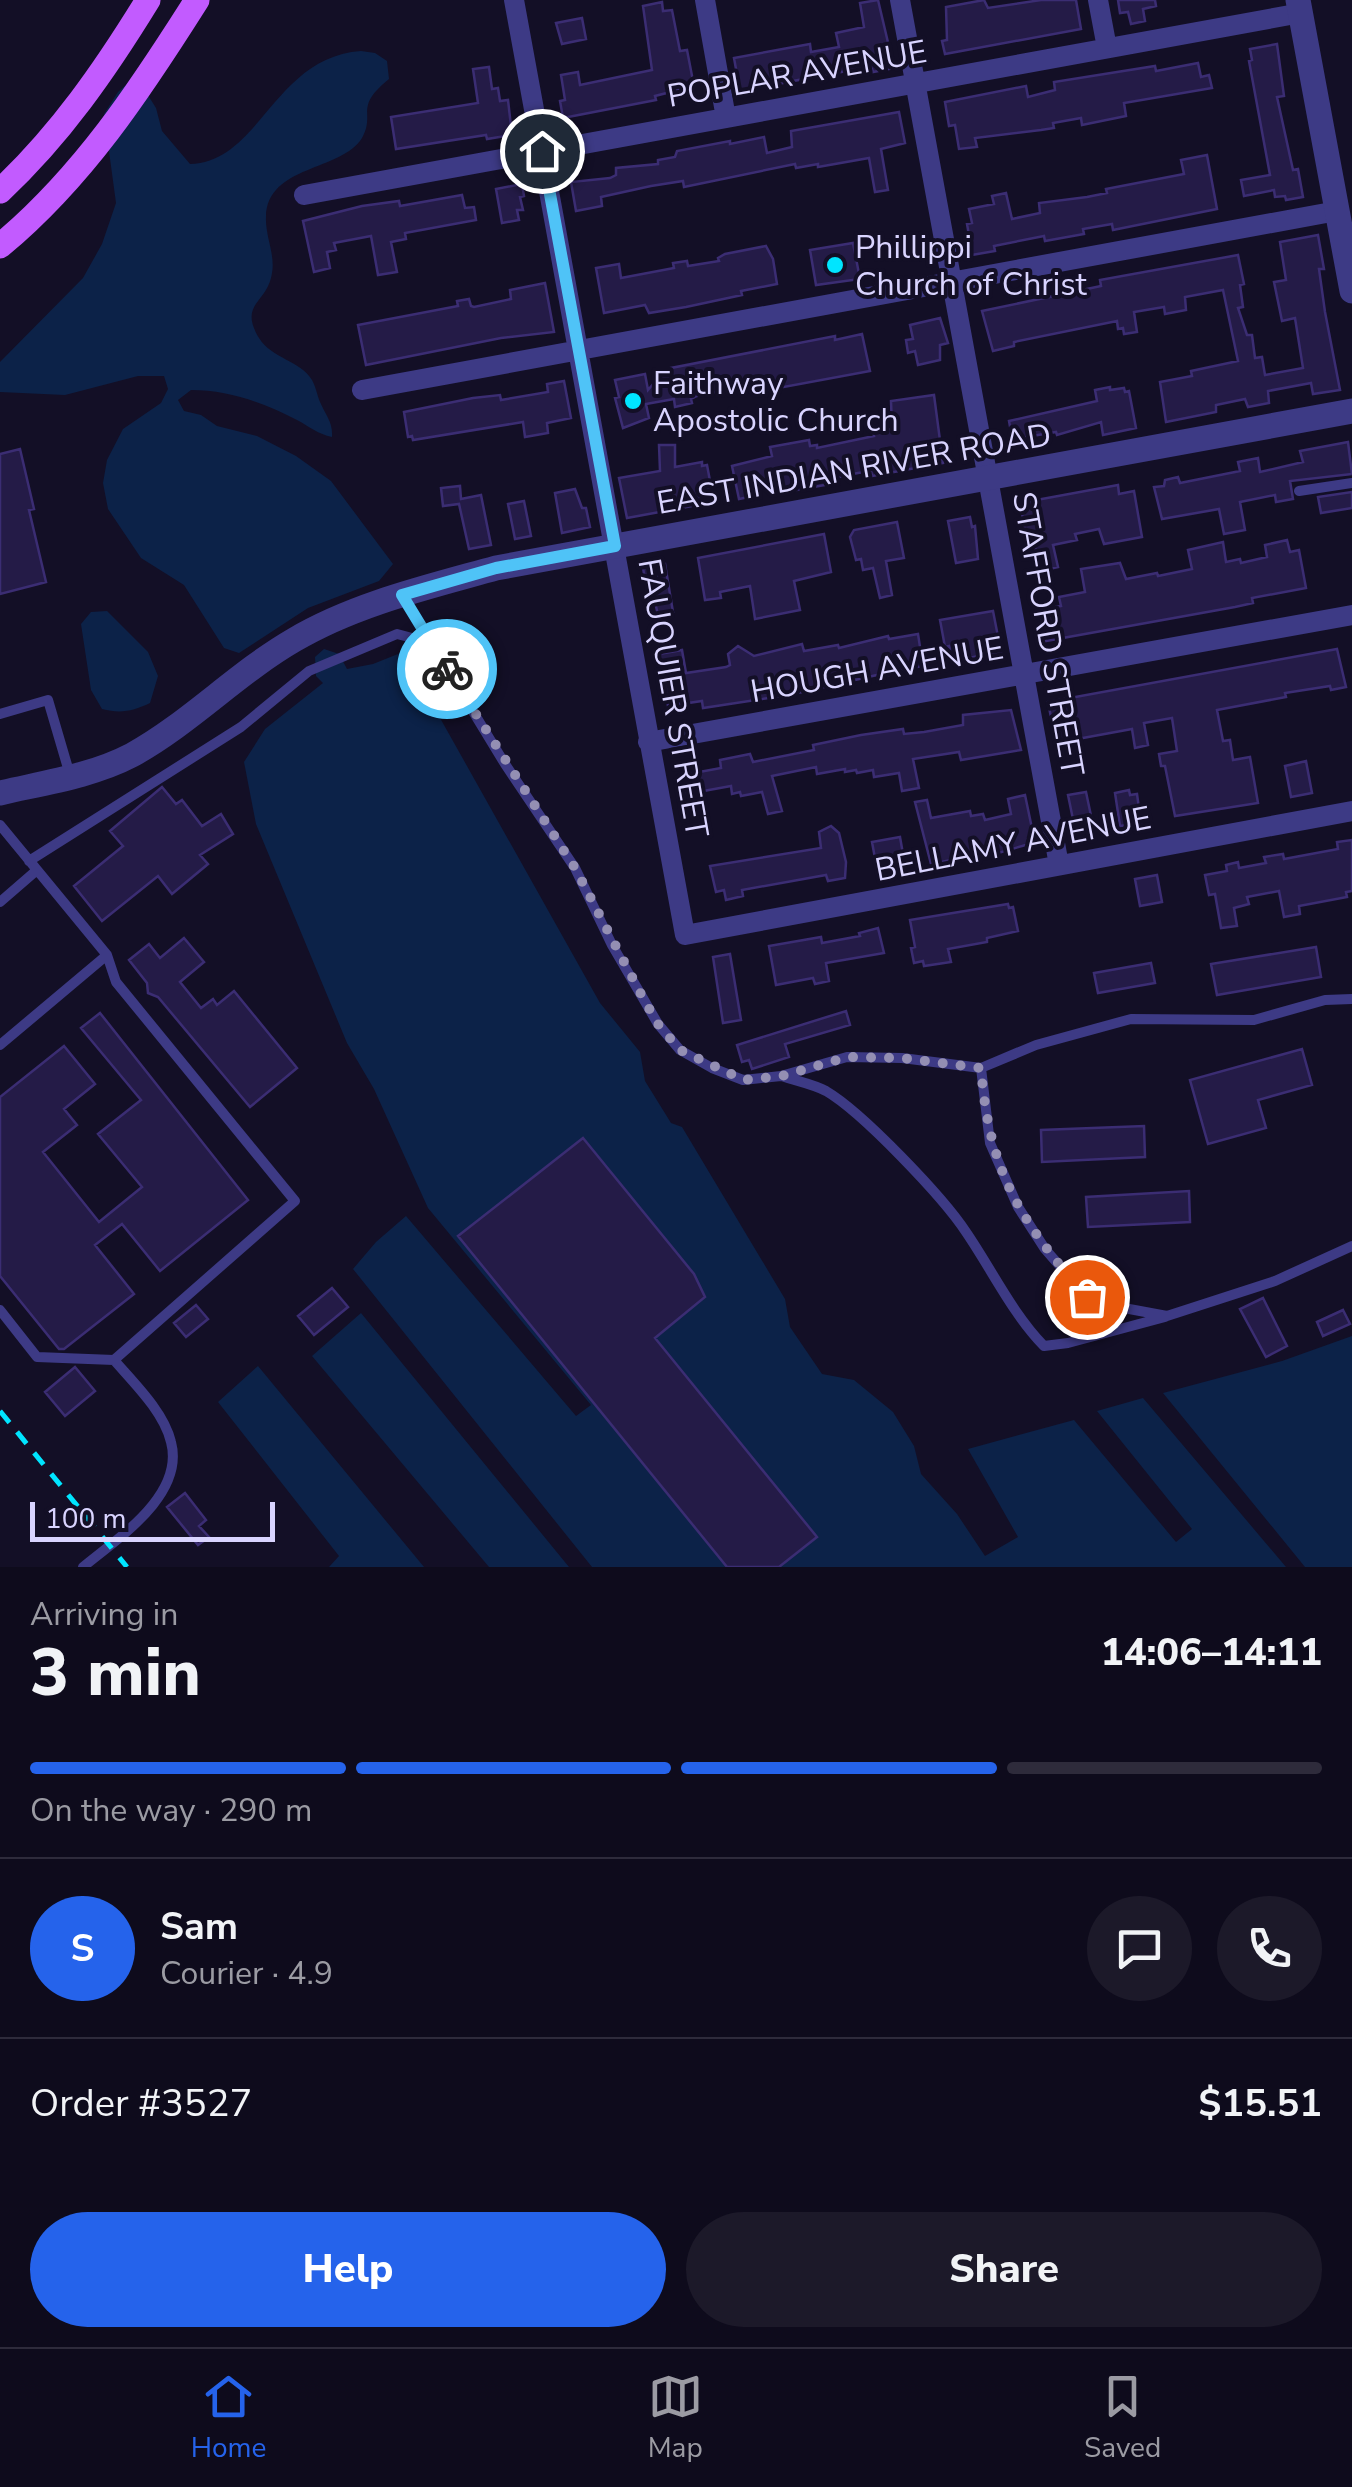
<!DOCTYPE html>
<html lang="en">
<head>
<meta charset="utf-8">
<style>
	body { margin:0; font-family:"Nunito Sans",sans-serif; background:#1c1929; color:#f1f3f6; height:100vh; display:flex; flex-direction:column; font-size:38px; white-space:nowrap }
	* { box-sizing:border-box; margin:0 }
	p { font-size:32px; color:#9b9ba3 }
	.icon { flex:none; width:55px; height:55px; fill:none; stroke:currentColor; stroke-width:2; stroke-linecap:round; stroke-linejoin:round }
	.map { position:relative; height:1567px; overflow:hidden }
	.drawer { display:flex; flex-direction:column; background:#0e0b1c; flex:1 }
	.drawer>* { flex:none }
	.scale { position:absolute; left:30px; bottom:25px; width:245px; box-sizing:border-box; padding-left:10px; border:5px solid #d9d4ff; border-top:0; font-size:28px; line-height:35px; white-space:nowrap; color:#d9d4ff; -webkit-text-stroke:8px #130f26; paint-order:stroke }
	.pin { position:absolute; display:grid; place-items:center; width:85px; height:85px; color:#fff; margin:-42px; border:5px solid #fff; border-radius:50%; box-shadow:0 2px 10px #0007 }
	.courier { position:absolute; display:grid; place-items:center; width:100px; height:100px; margin:-50px; border:8px solid #4fc3f7; border-radius:50%; background:#fff; color:#222; box-shadow:0 2px 12px #0007 }
	.head em { font-style:normal; font-weight:800 }
	.head div { display:flex; flex-direction:column-reverse }
	.head { display:flex; align-items:center; justify-content:space-between; height:170px; padding:0 30px }
	h1 { font-size:65px; font-weight:800; line-height:75px }
	.bar { display:grid; grid-template-columns:repeat(4,1fr); gap:15px 10px; align-content:center; height:120px; padding:0 30px }
	.bar i { height:12px; border-radius:8px; background:#2e2b3b }
	.bar .selected { background:#2563eb }
	.bar p { grid-column:span 4 }
	.line { display:flex; align-items:center; gap:25px; padding:0 30px; border-top:2px solid #2e2b3b }
	.line div { flex:1 }
	.round { display:grid; place-items:center; flex:none; width:105px; height:105px; border-radius:52px; background:#1c1929 }
	.primary-button { display:flex; gap:20px; margin-top:auto; padding:20px 30px }
	.primary-button a { flex:1; height:115px; border-radius:60px; background:#2563eb; color:#fff; font-size:40px; font-weight:800; line-height:115px; text-align:center }
	.primary-button a+a { background:#1c1929; color:#f1f3f6 }
	.dock { display:flex; justify-content:space-around; align-items:center; height:140px; border-top:2px solid #2e2b3b; background:#0e0b1c; font-size:28px; color:#9b9ba3 }
	.dock a { display:grid; justify-items:center; gap:5px }
	.dock .selected { color:#2563eb }
	.map>svg:first-child { display:block }
	.water { fill:#0c2248 }
	.building { fill:#241b47; stroke:#3b2d73; stroke-width:2.5 }
	.lines { fill:none; stroke-linecap:round; stroke-linejoin:round }
	.service { stroke:#3d3a85; stroke-width:10 }
	.minor { stroke:#3d3a85; stroke-width:20 }
	.tertiary { stroke:#3d3a85; stroke-width:25 }
	.primary { stroke:#c25bff; stroke-width:25 }
	.rail { stroke:#00e5ff; stroke-width:5; stroke-dasharray:15 12; stroke-linecap:butt }
	.done { stroke:#948fb3; stroke-width:10; stroke-dasharray:0 18 }
	.route { stroke:#4fc3f7; stroke-width:12 }
	.poi-dot { fill:#00e5ff; stroke:#130f26; stroke-width:4 }
	.labels { text-anchor:middle; dominant-baseline:central; stroke-width:8; stroke-linejoin:round; paint-order:stroke }
	.street-label { font-size:32px; fill:#d9d4ff; stroke:#130f26 }
	.poi-label { font-size:32px; fill:#d9d4ff; stroke:#130f26; text-anchor:start }
</style>
</head>
<body>
<div class="map">
<svg width="1352" height="1567" viewBox="0 0 1352 1567">
	<rect width="100%" height="100%" fill="#130f26"/>
	<path class="water" d="M361 51 375 53 387 61 389 79C353 108 376 113 362 138 342 171 267 165 266 217 265 238 277 256 271 278 265 303 239 305 259 338 272 359 300 360 312 380 316 387 317 395 320 402 326 416 333 422 332 437 318 434 310 427 297 420 264 403 229 390 191 390L178 400 184 411 201 415 217 426 257 436 296 456 331 481 393 564 379 581 308 608 239 653 224 648 184 585 141 558 108 509 103 483 107 460 123 429 161 403 168 389 164 376H138L65 395 0 392V362L83 278 102 244 116 203 104 114 118 92 136 76 156 108 162 131 190 164C260 162 274 57 361 51Z
		M107 611 148 652 158 676 150 703C133 711 121 714 102 709L91 690 81 624 91 612Z
		M324 649 339 654 347 669 373 664 403 652 600 1003 640 1052 645 1081 671 1123 682 1127 785 1299 790 1327 822 1374 854 1380 893 1412 914 1446 921 1474 957 1514 985 1556 1018 1537 968 1449 1074 1420 1176 1542 1192 1529 1097 1411 1143 1398 1286 1567H592L353 1269 376 1242 406 1216 576 1416 591 1405 428 1208 374 1089 347 1043 256 824 244 762 265 729 323 683 316 676 315 657Z
		M361 1313 569 1567H489L312 1356Z
		M1352 1336V1567H1305L1163 1393 1282 1361Z
		M258 1366 424 1567H329L339 1556 218 1402Z"/>
	<path class="building" d="M878 0 894 68 873 72 872 69 853 73 852 70 740 91 734 58 810 44 811 52 839 47 836 33 864 27 860 3Z
		M984 0 988 8 1041 0H1076L1081 29 945 54 942 41 947 40 946 7Z
		M1118 0H1155L1156 6 1143 9 1145 21 1131 24 1128 12 1120 13Z
		M662 2 663 11 672 10 680 51 687 50 694 86 655 96 656 100 563 118 560 101 565 100 561 75 578 72 580 85 652 70 643 6Z
		M582 18 586 39 562 44 556 23Z
		M1277 44 1284 96 1277 97 1293 170 1298 169 1303 197 1286 200 1285 196 1275 197 1274 190 1244 196 1241 180 1270 175 1249 61 1252 60 1250 49Z
		M1198 63 1201 77 1209 75 1212 88 1124 103 1126 116 1082 125 1081 118 1053 123 1054 128 1041 130 975 138 977 147 959 149 955 125 949 126 945 102 1026 86 1028 97 1055 90 1054 82 1155 66 1156 71Z
		M489 67 492 89 498 88 500 101 508 100 512 135 487 139 486 135 396 149 391 117 478 103 473 69Z
		M899 112 905 143 881 149 888 190 875 192 869 158 818 167V164L796 168 795 164 684 187 683 181 651 186 601 197 602 206 576 211 571 182 610 178 616 175V168L658 164V160L675 157 677 151 730 141V144L764 137 767 153 792 147 791 131Z
		M1207 155 1217 209 1113 230 1112 224 1083 229 1084 234 1045 241 1044 236 994 246 995 251 966 256 964 242 970 241 967 224 972 223 969 209 994 204 992 196 1006 193 1012 219 1040 213 1039 203 1087 197 1107 193 1106 189 1184 174 1181 160Z
		M522 184 524 196 520 197 523 210H517L519 220 502 223 496 189Z
		M462 195 465 208 474 207 476 220 405 233 406 239 391 242 397 272 378 275 371 236 334 243 336 250 327 252 330 268 314 272 303 221 362 206 399 201 400 206Z
		M1318 235 1324 269H1319L1325 312 1340 390 1313 394 1311 383 1268 391 1269 403 1248 407 1245 399 1216 405V412L1166 422 1160 382 1192 376 1191 371 1238 361 1223 290 1185 297 1186 310 1165 314 1164 307 1134 312 1137 332 1124 334 1123 328 1118 329 1117 321 1014 342V346L993 351 982 311 1101 286 1100 280 1238 255 1244 284 1240 285 1243 307 1238 308 1247 335H1252L1255 358 1262 357 1265 375 1303 368 1295 318 1282 321 1274 282 1286 280 1280 242Z
		M853 243 860 279 816 285 810 250Z
		M766 246 773 259 777 284 741 291 742 295 686 307 649 313 645 305 604 313 596 268 619 264 621 278 674 268 673 263 687 261 688 266 719 261 718 258 725 254Z
		M545 283 554 332 501 338 366 365 358 325 458 306 457 301 469 299 471 306 474 307 511 299 510 290Z
		M940 318 948 343 940 345V360L918 365 915 351 908 353 906 340 913 339 910 325Z
		M862 334 870 371 762 391 761 386 725 390 697 396 691 399 692 403 675 407 674 399 646 404 649 418 623 428 615 398 619 397 615 380 645 374 648 390 666 369 835 336V340Z
		M564 381 571 418 547 423 548 433 525 437 523 422 413 440 412 436 408 437 404 412 473 398 500 395 501 400 548 392 547 384Z
		M1110 387V390L1124 388 1125 392 1129 391 1136 428 1103 435 1101 422 1057 435 1056 432 1026 437 1027 440 1013 443 1009 421 1097 401 1095 390Z
		M934 395 943 463 872 476 871 471 858 473 824 480 825 485 779 493 777 487 752 490 754 496 739 499 732 466 772 456 770 447 809 440 810 446 817 445V448L874 436 873 432 892 429 891 401Z
		M1348 442 1352 474 1290 481 1293 499 1276 502 1275 495 1240 502 1245 530 1224 534 1219 509 1162 519 1154 487 1164 486 1165 480 1178 477 1180 483 1240 471 1238 462 1258 458 1260 472 1303 462 1300 451Z
		M659 445H675V467L702 462V466L707 465 714 502 627 518 619 478 660 471Z
		M20 449 34 509 29 510 46 582 0 594V454Z
		M1118 485 1119 494 1134 491 1142 537 1104 544 1099 529 1075 534 1077 540 1053 545 1058 567 1040 571 1035 547 1028 548 1020 503Z
		M460 486 461 499 481 495 491 545 469 549 459 504 443 506 441 488Z
		M575 489 582 508H586L590 527 562 533 555 493Z
		M1352 492V508L1321 513 1318 497Z
		M524 501 531 536 515 539 508 504Z
		M970 517 972 527 975 526 978 559 956 563 948 521Z
		M897 522 904 558 886 561 892 595 880 598 873 568 863 570 861 559 856 560 850 537 854 530Z
		M824 534 831 572 794 581 800 610 755 619 750 586 720 592 721 598 705 600 698 558Z
		M1287 540 1290 552 1299 550 1306 588 1252 598 1253 603 1235 607 1046 641 1040 610 1061 606 1059 597 1085 592 1081 569 1120 563 1126 579 1157 573 1158 576 1192 569 1188 550 1223 542 1226 562 1240 559 1241 563 1267 557 1265 545Z
		M665 564 673 612 658 615 652 589 647 590 643 568Z
		M993 611 1001 652 952 661 949 646 945 647 940 620Z
		M918 634 923 666 900 670V673L878 677 877 675 789 695 703 708 702 701 668 706 659 654 682 650 686 673 726 667 730 665 728 654 738 646 754 656 802 644 804 651 838 645 839 648 888 636 889 639Z
		M1337 649 1346 687 1331 690 1330 686 1285 693 1286 697 1217 710 1223 741 1230 740 1233 760 1250 757 1258 803 1175 816 1165 766H1161L1159 754 1177 751 1172 718 1144 723 1148 745 1135 748 1132 729 1061 742 1059 732 1054 733 1048 702Z
		M1011 710 1021 750 961 760 959 752 913 759 919 788 902 791 899 773 874 777 873 770 857 773 856 770 845 772V769L817 774 816 767 772 776 782 811 768 814 762 792 741 796 740 792 732 794 731 786 687 794 683 775 721 768 720 760 750 754 753 762 814 750 813 745 861 735 903 729 904 734 924 732 963 725V715Z
		M1306 761 1312 793 1291 797 1285 766Z
		M162 787 176 804 182 800 202 826 221 814 233 834 200 855 208 864 172 894 158 876 102 921 74 886 123 846 110 831Z
		M1129 790 1130 795 1137 794 1141 823 1120 826 1115 793Z
		M1086 792 1094 830 1076 834 1068 795Z
		M1025 795 1034 838 1028 839 1029 844 988 856 987 853 931 864 915 802 927 800 931 818 970 811 971 816 983 814 985 820 1011 814 1008 799Z
		M831 826 839 833 846 862 845 878 828 881 826 875 742 890 743 896 726 900 724 890 716 892 710 866 821 848 819 832Z
		M900 837 903 854 893 856 895 866 877 869 872 842Z
		M1352 840V891L1346 892 1347 897 1299 906 1300 914 1284 917 1279 891 1247 897 1249 904 1234 908 1237 926 1221 928 1215 894 1209 895 1205 875 1227 871 1226 865 1238 862 1239 868 1266 863 1264 857 1283 854 1284 859 1338 849 1337 842Z
		M1157 875 1162 902 1140 906 1135 879Z
		M1008 904 1009 908 1013 907 1018 931 987 938V942L948 949 951 962 924 966 923 961 914 963 911 948 915 947 910 920Z
		M878 928 884 953 826 963 829 981 815 984 813 978 776 985 769 946 821 937 822 943 860 936 859 933Z
		M184 938 204 962 180 982 201 1008 213 999 217 1005 234 991 297 1068 250 1107 158 997 148 993 147 983 129 960 149 944 160 958Z
		M1316 947 1321 977 1217 995 1211 964Z
		M730 954 741 1020 723 1023 713 957Z
		M1151 963 1155 983 1098 993 1094 973Z
		M846 1011 850 1025 785 1044 789 1057 752 1069 749 1060 742 1062 737 1045Z
		M100 1013 248 1200 160 1271 122 1224 95 1245 134 1294 64 1349H59L0 1276V1097L64 1046 95 1084 64 1109 77 1125 43 1152 99 1222 142 1187 98 1134 141 1100 81 1028Z
		M1302 1049 1312 1085 1258 1100 1266 1128 1208 1144 1190 1080Z
		M1144 1126 1145 1157 1042 1162 1041 1130Z
		M583 1138 694 1274 705 1297 655 1338 817 1537 779 1567H727L458 1236Z
		M1189 1191 1190 1222 1088 1227 1086 1197Z
		M332 1288 348 1307 314 1335 298 1316Z
		M1263 1298 1287 1346 1266 1357 1240 1309Z
		M196 1305 208 1319 186 1337 174 1323Z
		M1343 1310 1350 1324 1323 1336 1317 1322Z
		M75 1367 95 1391 65 1416 45 1392Z
		M185 1493 206 1520 199 1526 209 1537 198 1545 167 1507Z"/>
	<g class="lines">
		<path class="service" d="M1299 491 1352 483
			M402 595 505 764 575 868 612 945 658 1024 680 1050 712 1068 743 1080 781 1076 847 1057 902 1058 981 1068 1036 1045 1131 1019 1254 1020 1325 1000 1352 999
			M0 714 48 700 70 775
			M0 825 107 955 116 982 295 1201 114 1360C134 1383 164 1412 171 1442 185 1495 118 1538 83 1567
			M29 861 241 727 309 671 397 634 431 643
			M0 902 37 870
			M0 1045 107 955
			M981 1068 990 1143 1018 1207 1045 1249 1087 1297 1113 1306 1167 1316 1275 1281 1352 1246
			M782 1076C796 1081 813 1084 826 1091 862 1112 943 1197 966 1232 992 1270 1012 1313 1044 1346L1068 1343 1165 1317
			M0 1310 37 1357 114 1360"/>
		<path class="minor" d="M514 0 685 935 1352 811
			M705 0 726 118
			M900 0 1059 865
			M1098 0 1107 48
			M304 195 1301 13
			M362 390 1337 211
			M648 742 1352 615"/>
		<path class="tertiary" d="M1298 0 1352 291
			M0 793C43 783 92 776 132 755 190 723 237 673 294 640 355 604 428 587 496 568L1352 411"/>
		<path class="primary" d="M0 191C60 135 105 70 148 0
			M0 246C83 177 140 90 197 0"/>
		<path class="rail" d="M0 1411 127 1567"/>
	</g>
	<g class="lines">
		<path class="done" d="M447 669 575 868 643 998 658 1024 680 1050 744 1080 782 1076 848 1057 902 1058 981 1068C989 1172 1020 1221 1087 1297"/>
		<path class="route" d="M447 669 402 595 496 568 615 546 542 151"/>
	</g>
	<g class="poi-dot">
		<circle cx="835" cy="265" r="10"/>
		<circle cx="633" cy="401" r="10"/>
	</g>
	<g class="labels">
		<g class="street-label">
			<text transform="translate(797 74) rotate(-10)">POPLAR AVENUE</text>
			<text transform="translate(854 469) rotate(-10)">EAST INDIAN RIVER ROAD</text>
			<text transform="translate(1048 634) rotate(80)">STAFFORD STREET</text>
			<text transform="translate(877 670) rotate(-10)">HOUGH AVENUE</text>
			<text transform="translate(673 698) rotate(80)">FAUQUIER STREET</text>
			<text transform="translate(1013 844) rotate(-11)">BELLAMY AVENUE</text>
		</g>
		<g class="poi-label">
			<text x="855" y="247">Phillippi<tspan x="855" dy="37">Church of Christ</tspan></text>
			<text x="653" y="383">Faithway<tspan x="653" dy="37">Apostolic Church</tspan></text>
		</g>
	</g>
</svg>
<div class="scale">100 m</div>
<div class="pin" style="left:1087px;top:1297px;background:#ea580c"><svg class="icon" aria-label="bag" viewBox="0 0 24 24"><path d="M5 8h14l-1 12H6zM9 8a3 3 0 0 1 6 0"/></svg></div>
<div class="pin" style="left:542px;top:151px;background:#1f2937"><svg class="icon" aria-label="home" viewBox="0 0 24 24"><path d="M3 11l9-7 9 7M6 9v11h12V9"/></svg></div>
<div class="courier" style="left:447px;top:669px"><svg class="icon" aria-label="bike" viewBox="0 0 24 24"><circle cx="6" cy="16" r="4"/><circle cx="18" cy="16" r="4"/><path d="M6 16l4-8h5l3 8M10 8l3 8H6M13 5h3"/></svg></div>
</div>
<section class="drawer">
<div class="head"><div><h1>3 min</h1><p>Arriving in</p></div><em>14:06–14:11</em></div>
<div class="bar"><i class="selected"></i><i class="selected"></i><i class="selected"></i><i></i><p>On the way · 290 m</p></div>
<div class="line" style="height:180px"><b class="round" style="background:#2563eb;color:#fff">S</b><div><b>Sam</b><p>Courier · 4.9</p></div><a class="round"><svg class="icon" aria-label="chat" viewBox="0 0 24 24"><path d="M4 5h16v11H9l-5 4z"/></svg></a><a class="round"><svg class="icon" aria-label="phone" viewBox="0 0 24 24"><path d="M5 4h4l2 5-3 2q2 4 5 5l2-3 5 2v4C11 20 4 13 5 4z"/></svg></a></div>
<div class="line" style="height:130px"><div>Order #3527</div><b>$15.51</b></div>
<div class="primary-button"><a>Help</a><a>Share</a></div>
</section>
<nav class="dock">
<a class="selected"><svg class="icon" aria-label="home" viewBox="0 0 24 24"><path d="M3 11l9-7 9 7M6 9v11h12V9"/></svg>Home</a>
<a><svg class="icon" aria-label="map" viewBox="0 0 24 24"><path d="M3 6l6-2 6 2 6-2v14l-6 2-6-2-6 2zM9 4v14M15 6v14"/></svg>Map</a>
<a><svg class="icon" aria-label="saved" viewBox="0 0 24 24"><path d="M7 4h10v16l-5-4-5 4z"/></svg>Saved</a>
</nav>
</body>
</html>
